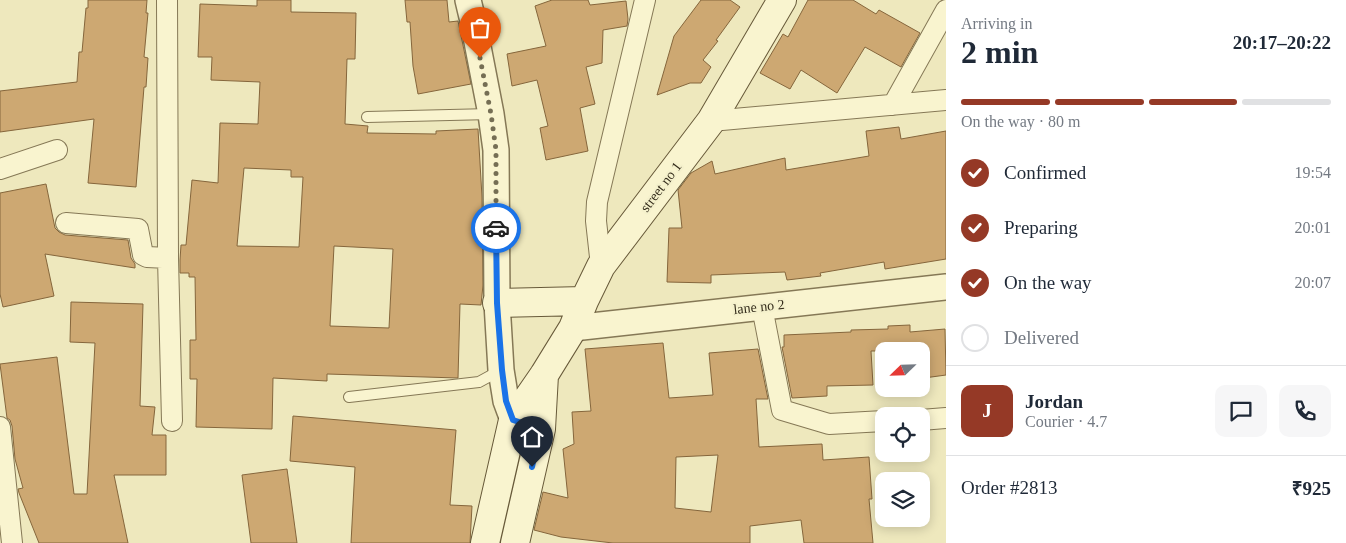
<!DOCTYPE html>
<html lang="en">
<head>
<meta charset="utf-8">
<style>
	body { margin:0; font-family:"Times New Roman",serif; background:#f6f6f7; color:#1f2937; height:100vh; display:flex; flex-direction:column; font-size:19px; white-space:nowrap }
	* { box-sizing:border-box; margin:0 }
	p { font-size:16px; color:#747a83 }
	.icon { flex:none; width:28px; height:28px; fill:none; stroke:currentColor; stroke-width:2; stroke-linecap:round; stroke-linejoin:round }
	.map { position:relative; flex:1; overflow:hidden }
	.sheet { display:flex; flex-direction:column; background:#fff; width:400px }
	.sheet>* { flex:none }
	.needle { width:32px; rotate:247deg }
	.controls { position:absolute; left:875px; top:342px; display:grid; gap:10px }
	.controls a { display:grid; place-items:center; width:55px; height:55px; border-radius:10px; background:#fff; box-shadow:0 2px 12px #0003; font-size:25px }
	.pin { position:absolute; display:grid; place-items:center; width:42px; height:42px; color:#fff; margin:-51px -21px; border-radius:50% 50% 50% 0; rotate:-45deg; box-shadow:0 0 5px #0007 }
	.pin .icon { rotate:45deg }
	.courier { position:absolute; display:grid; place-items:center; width:50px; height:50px; margin:-25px; border:4px solid #1a73e8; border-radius:50%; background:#fff; color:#222; box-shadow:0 1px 6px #0007 }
	.overview em { font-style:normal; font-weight:800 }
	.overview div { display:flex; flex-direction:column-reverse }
	.overview { display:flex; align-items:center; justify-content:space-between; height:85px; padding:0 15px }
	h1 { font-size:32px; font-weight:800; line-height:38px }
	.bar { display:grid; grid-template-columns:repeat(4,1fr); gap:8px 5px; align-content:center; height:60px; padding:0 15px }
	.bar i { height:6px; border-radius:4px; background:#e0e1e3 }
	.bar .selected { background:#953926 }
	.bar p { grid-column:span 4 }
	.line { display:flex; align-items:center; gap:12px; padding:0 15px; border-top:1px solid #e0e1e3 }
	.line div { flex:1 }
	.round { display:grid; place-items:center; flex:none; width:52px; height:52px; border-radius:10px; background:#f6f6f7 }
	ol { padding:0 15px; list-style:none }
	li { display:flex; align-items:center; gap:15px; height:55px }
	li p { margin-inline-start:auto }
	li .icon { padding:5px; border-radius:50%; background:#953926; color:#fff; stroke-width:4 }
	li:last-child { color:#747a83 }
	li i { width:28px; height:28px; border:2px solid #e0e1e3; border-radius:50% }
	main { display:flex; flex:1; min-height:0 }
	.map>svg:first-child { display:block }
	.building { fill:#cda872; stroke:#85663c; fill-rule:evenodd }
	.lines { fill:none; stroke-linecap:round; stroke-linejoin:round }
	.service-casing { stroke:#857856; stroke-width:12 }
	.minor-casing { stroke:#857856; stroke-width:22 }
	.tertiary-casing { stroke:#857856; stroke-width:28 }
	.secondary-casing { stroke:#675939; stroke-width:30 }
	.service { stroke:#f9f4cf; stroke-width:10 }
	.minor { stroke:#f9f4cf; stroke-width:20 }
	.tertiary { stroke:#f9f4cf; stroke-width:25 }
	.secondary { stroke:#f9f4cf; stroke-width:28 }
	.done { stroke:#756e54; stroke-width:5; stroke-dasharray:0 9 }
	.route { stroke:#1a73e8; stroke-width:6 }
	.labels { text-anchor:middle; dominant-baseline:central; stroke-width:4.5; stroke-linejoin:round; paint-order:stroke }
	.street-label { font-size:14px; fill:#342c1b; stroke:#f5f1cc }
</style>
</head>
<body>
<main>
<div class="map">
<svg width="946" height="543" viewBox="0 0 946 543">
	<rect width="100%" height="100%" fill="#eee8bd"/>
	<path class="building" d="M88 0H147L146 13H148L144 57 148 58 146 87H144L136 187 88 183 94 119 0 132V91L77 82 79 52H82L86 8H88Z
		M257 0H291V12L356 13 355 59H347L345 124 368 126 367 133 436 134V131L478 129 482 197 483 285 481 305 460 304 458 378 327 374V381L273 378 272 429 196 427 197 379H190V340H196L195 277H189V273H180V260L181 245H186L192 180 218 183 220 123 258 124 260 82 211 80 212 57H198L200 4 257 6ZM244 168 291 170V177H303L299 247 237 246ZM334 246 393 249 389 328 330 326Z
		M405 0H447L449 22 458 21 471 84 418 94 413 66 410 22H407Z
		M552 0H588L590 5 626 1 628 19 627 26 603 30 602 63 586 67 595 104 580 108 588 151 546 160 540 128 548 126 537 80 512 86 507 54 546 46 535 6Z
		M701 0H730L740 7 716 40 718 41 703 60 711 67 701 83H690L657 95 674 36Z
		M808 0H853L876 14 879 10 920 33 901 67 865 47 837 93 801 70 790 89 760 73 783 34 788 37Z
		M899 127 901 139 946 131V259L885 269 884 262 820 273 821 276 787 280 785 272 711 275V283L667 282 669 228H682L678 190 691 173 712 161 715 174 785 158 786 170 869 156 866 131Z
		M46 184 55 228 59 232 65 235 128 240 131 258 135 264V268L45 254 54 296 3 307 0 294V193Z
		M71 302 143 304 140 406 155 407 152 435H166V475H114L128 543H39L19 493 18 489 23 488 15 459 12 426 10 420 7 418 0 364 57 357 74 494H87L95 343 70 342Z
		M910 325V332L945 329 946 375 924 378 923 351H871L873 385 827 386V396L792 398 782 347H784V335L851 332V330L888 329V326Z
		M663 343 669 398 713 395 709 353 758 349 768 399H756L759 447 822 444 823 460 869 457 872 499H869L873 543H804L801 520 750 526V543H613L561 537 534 530 543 492 568 498 563 449 574 444 572 412 591 411 585 349ZM718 455 711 512 675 508 676 457Z
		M293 416 456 430 450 505 472 506 470 543H351L355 467 290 461Z
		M287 469 297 543H251L242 475Z"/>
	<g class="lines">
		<defs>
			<path id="service" d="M367 117 491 114
				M349 397 479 382 501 370"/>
			<path id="minor" d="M167 0 168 258 172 421
				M893 105 946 10
				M711 121 946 100
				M0 169 57 150
				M66 223 138 229 143 255 147 257 168 258
				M601 266 596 221 597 202 645 0
				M762 307 782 410 829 424 884 421
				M921 420 946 418
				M0 427 12 543"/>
			<path id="tertiary" d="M468 0 473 21 491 114 496 150 497 303 501 370 506 401 513 420 541 429
				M573 328 946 287"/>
			<path id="secondary" d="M497 303 584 301
				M485 543 513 420 544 375 573 328 584 301 601 266 711 121 782 0
				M515 543 541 429 544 375"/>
		</defs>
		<use href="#service" class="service-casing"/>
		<use href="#minor" class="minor-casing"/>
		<use href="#tertiary" class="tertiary-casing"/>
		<use href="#secondary" class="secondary-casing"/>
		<use href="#service" class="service"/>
		<use href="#minor" class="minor"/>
		<use href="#tertiary" class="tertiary"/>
		<use href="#secondary" class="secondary"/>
	</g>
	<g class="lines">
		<path class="done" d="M480 58 491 114 496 150V228"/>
		<path class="route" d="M496 228 497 303 502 370 506 401 513 420 540 429 532 467"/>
	</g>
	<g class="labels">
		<g class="street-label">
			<text transform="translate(661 187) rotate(-53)">street no 1</text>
			<text transform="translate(759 307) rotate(-6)">lane no 2</text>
		</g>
	</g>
</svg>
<div class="controls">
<a><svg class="needle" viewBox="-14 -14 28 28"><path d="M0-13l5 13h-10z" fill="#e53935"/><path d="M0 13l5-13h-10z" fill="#747a83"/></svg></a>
<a><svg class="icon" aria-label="locate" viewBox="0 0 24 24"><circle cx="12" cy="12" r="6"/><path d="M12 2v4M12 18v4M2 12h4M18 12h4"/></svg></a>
<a><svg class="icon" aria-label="layers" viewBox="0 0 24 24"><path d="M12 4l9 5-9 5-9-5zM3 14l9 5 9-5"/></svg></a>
</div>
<div class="pin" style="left:480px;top:58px;background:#ea580c"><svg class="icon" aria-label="bag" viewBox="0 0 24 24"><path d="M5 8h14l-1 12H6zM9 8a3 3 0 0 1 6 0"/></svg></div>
<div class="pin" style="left:532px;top:467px;background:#1f2937"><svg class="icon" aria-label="home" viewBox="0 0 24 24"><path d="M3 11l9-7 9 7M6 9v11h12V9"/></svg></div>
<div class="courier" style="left:496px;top:228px"><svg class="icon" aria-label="car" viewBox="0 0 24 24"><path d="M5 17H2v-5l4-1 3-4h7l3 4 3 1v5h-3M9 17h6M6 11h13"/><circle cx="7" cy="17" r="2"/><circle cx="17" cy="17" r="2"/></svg></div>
</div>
<section class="sheet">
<div class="overview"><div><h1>2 min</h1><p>Arriving in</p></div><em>20:17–20:22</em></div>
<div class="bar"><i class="selected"></i><i class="selected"></i><i class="selected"></i><i></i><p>On the way · 80 m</p></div>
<ol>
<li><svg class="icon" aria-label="check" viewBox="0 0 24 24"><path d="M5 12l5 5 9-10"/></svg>Confirmed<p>19:54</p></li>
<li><svg class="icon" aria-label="check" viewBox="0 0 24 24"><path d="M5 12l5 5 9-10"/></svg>Preparing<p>20:01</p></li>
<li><svg class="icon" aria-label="check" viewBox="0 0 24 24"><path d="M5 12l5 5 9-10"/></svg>On the way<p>20:07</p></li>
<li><i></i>Delivered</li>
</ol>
<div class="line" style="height:90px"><b class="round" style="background:#953926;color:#fff">J</b><div><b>Jordan</b><p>Courier · 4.7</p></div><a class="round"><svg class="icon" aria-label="chat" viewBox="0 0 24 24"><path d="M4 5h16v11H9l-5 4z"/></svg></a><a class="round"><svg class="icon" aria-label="phone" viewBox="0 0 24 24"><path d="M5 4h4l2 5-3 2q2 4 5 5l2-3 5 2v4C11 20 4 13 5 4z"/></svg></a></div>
<div class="line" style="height:65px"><div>Order #2813</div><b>₹925</b></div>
</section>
</main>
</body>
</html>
